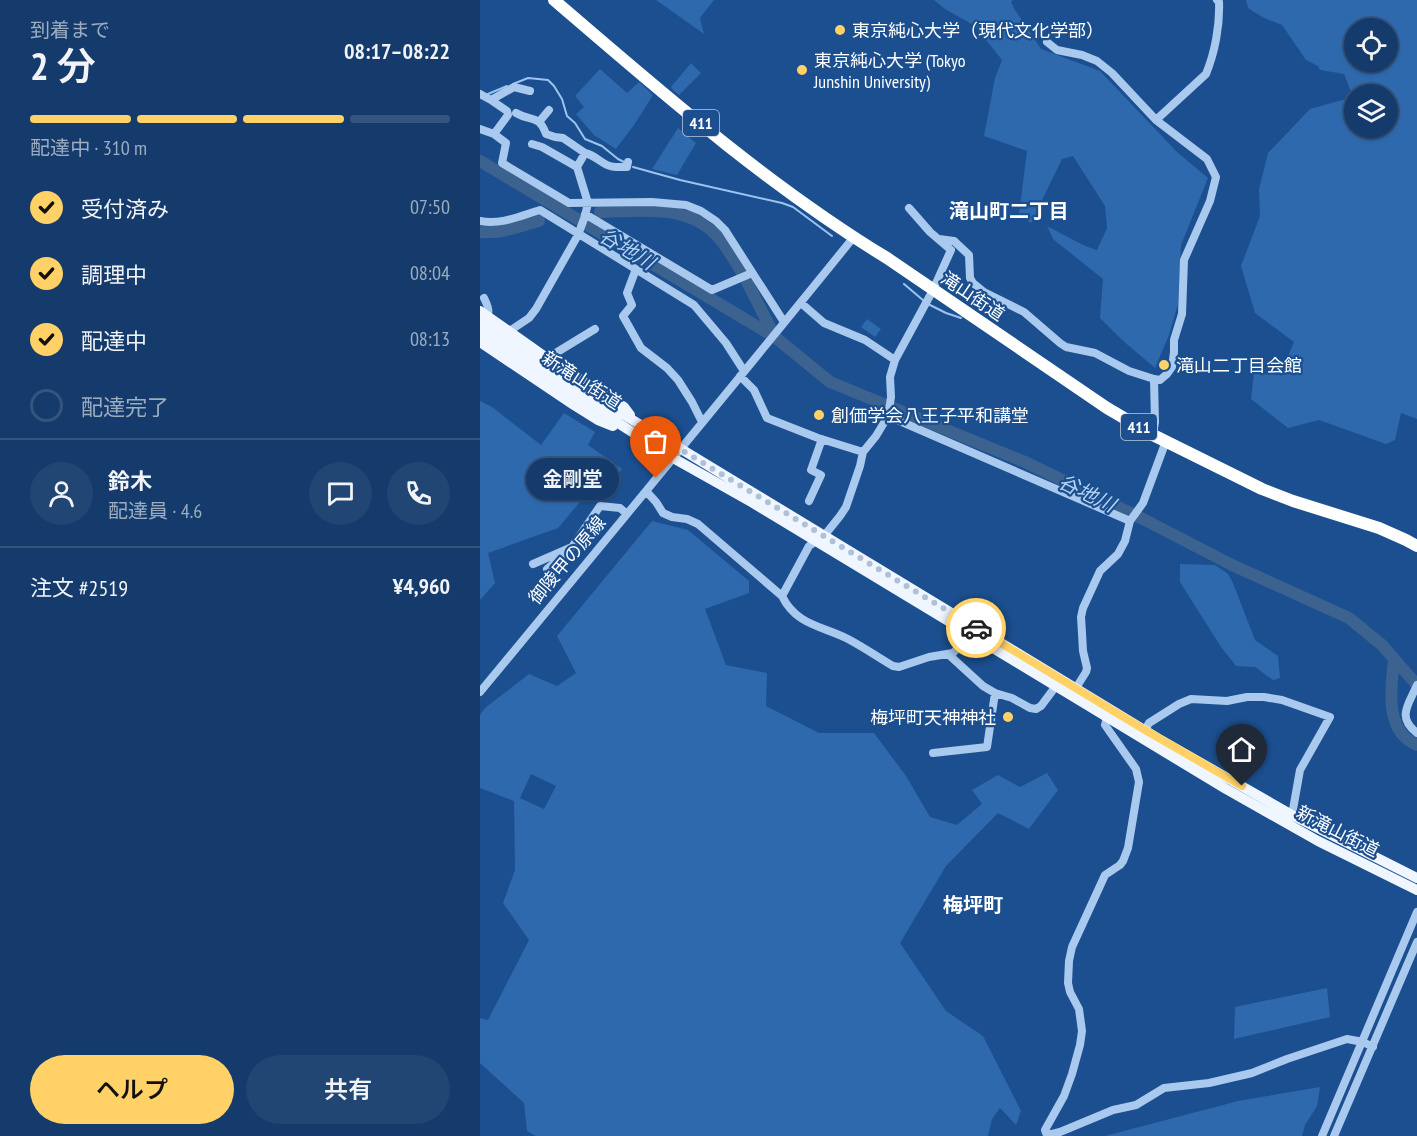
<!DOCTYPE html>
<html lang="ja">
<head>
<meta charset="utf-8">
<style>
	body { margin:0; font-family:"PT Sans Narrow","Noto Sans JP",sans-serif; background:#214673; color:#f1f3f6; height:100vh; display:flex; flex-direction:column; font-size:22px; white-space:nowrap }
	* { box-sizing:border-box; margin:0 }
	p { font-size:20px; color:#9dadc1 }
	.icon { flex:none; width:33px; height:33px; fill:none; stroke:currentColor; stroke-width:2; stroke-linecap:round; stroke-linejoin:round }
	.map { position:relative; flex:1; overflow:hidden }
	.drawer { display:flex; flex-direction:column; background:#143b6b; width:480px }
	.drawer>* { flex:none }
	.fabs { position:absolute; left:864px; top:18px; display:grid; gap:12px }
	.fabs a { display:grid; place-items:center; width:54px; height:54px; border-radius:50%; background:#143b6b; box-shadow:0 2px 4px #0004,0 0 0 2px #33557e; font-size:30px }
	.pin { position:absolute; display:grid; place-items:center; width:51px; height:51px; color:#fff; margin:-62px -26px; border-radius:50% 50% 50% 0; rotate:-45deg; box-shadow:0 0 6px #0007 }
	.pin .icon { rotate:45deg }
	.courier { position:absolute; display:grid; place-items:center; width:60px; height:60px; margin:-30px; border:4px solid #ffd166; border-radius:50%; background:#fff; color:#222; box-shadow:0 2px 8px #0007 }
	.bubble { position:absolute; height:42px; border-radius:21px; background:#143b6b; box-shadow:0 2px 4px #0004,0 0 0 2px #33557e; font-size:20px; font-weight:600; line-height:42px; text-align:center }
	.summary em { font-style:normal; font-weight:600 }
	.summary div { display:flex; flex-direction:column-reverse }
	.summary { display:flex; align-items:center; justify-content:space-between; height:102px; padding:0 30px }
	h1 { font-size:39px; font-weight:600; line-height:45px }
	.bar { display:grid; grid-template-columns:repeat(4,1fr); gap:9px 6px; align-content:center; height:72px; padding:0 30px }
	.bar i { height:8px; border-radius:4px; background:#33557e }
	.bar .current { background:#ffd166 }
	.bar p { grid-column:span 4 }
	.line { display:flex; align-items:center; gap:15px; padding:0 30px; border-top:2px solid #33557e }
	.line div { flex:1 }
	.round { display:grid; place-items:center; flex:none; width:63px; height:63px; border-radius:32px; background:#214673 }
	ol { padding:0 30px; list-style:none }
	li { display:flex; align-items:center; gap:18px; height:66px }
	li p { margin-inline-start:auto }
	li .icon { padding:6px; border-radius:50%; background:#ffd166; color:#111; stroke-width:4 }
	li:last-child { color:#9dadc1 }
	li i { width:33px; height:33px; border:3px solid #33557e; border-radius:50% }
	.action { display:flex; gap:12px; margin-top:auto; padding:12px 30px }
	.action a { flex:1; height:69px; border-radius:36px; background:#ffd166; color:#111; font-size:24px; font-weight:600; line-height:69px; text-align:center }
	.action a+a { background:#214673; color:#f1f3f6 }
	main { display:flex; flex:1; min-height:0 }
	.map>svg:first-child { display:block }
	.green { fill:#2e69ad; fill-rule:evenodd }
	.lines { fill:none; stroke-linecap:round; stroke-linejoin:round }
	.stream { stroke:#9cc4f0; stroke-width:2 }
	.river { stroke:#3c6290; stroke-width:12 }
	.minor { stroke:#a9c9ee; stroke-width:8 }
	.major { stroke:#f0f6ff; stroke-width:10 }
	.highway { stroke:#fff; stroke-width:12 }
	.done { stroke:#afc1d8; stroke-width:6; stroke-dasharray:0 10.8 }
	.route { stroke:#ffd166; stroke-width:8 }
	.poi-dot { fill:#ffd166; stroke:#1b4f8f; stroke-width:2 }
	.labels { text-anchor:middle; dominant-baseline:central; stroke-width:4.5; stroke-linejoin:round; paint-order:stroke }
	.shield { fill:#1b4f8f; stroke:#bbcadd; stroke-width:1.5 }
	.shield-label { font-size:16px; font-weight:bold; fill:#fff }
	.poi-label { font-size:18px; fill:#fff; stroke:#1b4f8f; text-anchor:start }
	.street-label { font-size:18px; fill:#fff; stroke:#1b4f8f }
	.neighbourhood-label { font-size:20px; font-weight:bold; fill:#fff; stroke:#1b4f8f }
	.water-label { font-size:20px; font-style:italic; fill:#b5d3f5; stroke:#1b4f8f }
</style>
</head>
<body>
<main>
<section class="drawer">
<div class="summary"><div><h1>2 分</h1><p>到着まで</p></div><em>08:17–08:22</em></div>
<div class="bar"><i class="current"></i><i class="current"></i><i class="current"></i><i></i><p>配達中 · 310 m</p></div>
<ol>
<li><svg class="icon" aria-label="check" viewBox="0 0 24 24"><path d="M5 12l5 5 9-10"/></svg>受付済み<p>07:50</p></li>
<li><svg class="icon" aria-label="check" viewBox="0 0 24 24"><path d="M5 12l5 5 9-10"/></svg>調理中<p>08:04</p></li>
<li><svg class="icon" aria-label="check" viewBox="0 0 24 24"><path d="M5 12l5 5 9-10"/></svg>配達中<p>08:13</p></li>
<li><i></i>配達完了</li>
</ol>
<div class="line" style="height:108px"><a class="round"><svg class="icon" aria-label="person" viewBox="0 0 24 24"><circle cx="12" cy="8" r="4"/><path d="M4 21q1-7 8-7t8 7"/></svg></a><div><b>鈴木</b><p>配達員 · 4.6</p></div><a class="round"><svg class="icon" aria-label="chat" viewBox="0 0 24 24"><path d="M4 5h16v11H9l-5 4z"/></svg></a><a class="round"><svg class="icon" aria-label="phone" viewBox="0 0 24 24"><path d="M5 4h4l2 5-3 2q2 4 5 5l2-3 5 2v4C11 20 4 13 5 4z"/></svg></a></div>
<div class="line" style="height:78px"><div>注文 #2519</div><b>¥4,960</b></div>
<div class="action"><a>ヘルプ</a><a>共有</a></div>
</section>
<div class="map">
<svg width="937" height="1136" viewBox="0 0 937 1136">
	<rect width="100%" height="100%" fill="#1b4f8f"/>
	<path class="green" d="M176 0H234L220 18 224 34Z
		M454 0H533L531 2 535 10 561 49 620 71 697 152 728 178 701 245 698 304 689 335 675 368 642 340 620 318 623 279 573 239 567 226 605 246 617 250 627 228 625 206 593 156 582 159 551 223 539 214 547 151 504 136 515 78 522 60 495 26 465 9Z
		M766 0H937V419L921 413 915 440 906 444 839 420 808 428 771 399 774 373 800 375 814 342 775 313 761 266 780 216 779 189 788 153 830 109 873 97 864 74 840 70 838 66 826 60 802 25 784 18 768 8ZM874 28H908V62H874ZM874 94H908V128H874Z
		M211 63 221 73 199 95 193 90 191 87Z
		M120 69 147 93 159 82 173 95 154 125 136 149 114 135 96 114 104 107 95 96Z
		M198 128 216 143 197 175 172 169Z
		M387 319 401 329 395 337 381 327Z
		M0 401 12 407 61 445 84 413 115 432 108 445 142 469 127 490 117 482 78 528 8 553 15 583 0 600Z
		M172 521 208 530 269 581V593L225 609 246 665 287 673 286 706 339 733H394L426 776 450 817 477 825 502 804 492 790 518 775 540 787 567 773 578 790 549 829 518 813 466 866 420 943 466 1011 503 1036 541 1111 536 1125 520 1108 512 1119 508 1136H56L47 1131 44 1103 0 1063V1018L8 1020 49 940 23 903 35 870 34 801 0 788V715L5 708 49 674 77 686 96 673 77 636ZM51 774 76 786 64 809 40 798Z
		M700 564 735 565 748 574 753 583 775 640 798 656 800 678 793 680 775 667 756 666 741 647 700 582Z
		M847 988 850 1017 754 1039 755 1007Z
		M840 1087 837 1106 825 1125 822 1136H625L758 1101Z"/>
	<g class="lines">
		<path class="stream" d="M33 84 48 78 68 80 74 86 82 99 87 116 95 123 105 139 122 146 138 159 146 163
			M8 94 27 86
			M153 167 200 180 302 203 313 207 352 236
			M424 284 444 301
			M448 304 466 313 481 318"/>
		<path class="river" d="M0 161 295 337 350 382 545 462 665 520 752 565 869 618 902 645 937 685
			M120 212C159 211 209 203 238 237 247 247 254 260 261 271
			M0 232C20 234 40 226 59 221
			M267 282 295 337
			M914 660C911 688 904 731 937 745"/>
		<path class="minor" d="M567 42 577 50 602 55 617 61 632 73 676 120 727 159 736 177 730 201 704 260 702 314 694 340V352L692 367 687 374 680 380 674 379 675 422 673 435
			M0 94 11 100 34 87 50 91
			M11 100 27 111 28 115 14 134
			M36 113C51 122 59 114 66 134L75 137 83 138 105 153
			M676 120 726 74C735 52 740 25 739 2L737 0
			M59 122 69 110
			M0 129 14 134 26 143 22 163 89 203 172 202 206 205 221 211 236 221 245 230 304 322
			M52 144 62 147 97 167
			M105 214 232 290 272 273
			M0 221C21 225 40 216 60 210L214 305 246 343 264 371
			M459 239 474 241 489 255 490 278 493 283 504 292 544 312 580 343 586 347 615 353 649 371 674 379
			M156 269 147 293 152 305 143 316 161 348 187 368 198 380 212 402 222 422
			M4 298C8 306 11 313 5 321
			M321 303 344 323 385 340 415 360
			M26 335 28 332 49 318 56 309 98 235 105 216 108 203 97 167 105 153C114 155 119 161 127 165 133 168 140 167 147 167L148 162
			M71 361 74 354 115 329
			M260 376 274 390 287 418 338 438 383 452
			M408 416 650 521
			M166 491 176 502 183 513 192 517 207 519 218 524 302 596C316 625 342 626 368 639 383 647 398 657 413 666L419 667 449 657 473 653 490 635
			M329 501 341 475 331 470 342 439
			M53 564 92 547 120 506 140 508 147 514
			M67 569 87 552
			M302 596 329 546 344 536 360 516 366 507 380 466 383 452 396 436 408 416 411 397 410 377 415 360 453 290 471 250 450 232 429 208
			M468 654 503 686 515 693 532 698 550 708 556 709 561 706 576 686
			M937 685C929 704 916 717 937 733
			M596 688 606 672 607 668 603 651 602 633 601 617 603 608 620 571 638 554 645 541 650 521 663 503 686 441
			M0 692C125 541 250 390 373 238
			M627 717 625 725 656 769 659 782 648 848 643 861 640 865 625 875 592 947 589 961 588 983 590 992 599 1009 602 1031 600 1045 592 1074 584 1096 565 1130 566 1133 572 1134 580 1132 633 1110 656 1105 684 1088 729 1083 772 1073 807 1059 867 1039 883 1042 893 1047
			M665 730 669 723 699 704 711 699 747 701 767 697H784L802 700 850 717 820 770 812 815
			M453 753 507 747 515 693
			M842 1136 937 912
			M854 1136 937 942"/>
		<path class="major" d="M0 311 71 361 144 407 150 415
			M0 320C58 364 120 401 183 438L679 739 812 815 937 878
			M0 331 69 379 193 458 273 503 746 789 838 841 937 890
			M0 342 94 405 118 420 133 426"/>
		<path class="highway" d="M74 0C180 91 287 185 407 258L627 408 673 435 782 489 813 501 899 528 926 540 937 546"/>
	</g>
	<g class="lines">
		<path class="done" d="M176 478 200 449 496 628"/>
		<path class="route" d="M496 628 665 730 762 786"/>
	</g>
	<g class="poi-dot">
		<circle cx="360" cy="30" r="6"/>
		<circle cx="322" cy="70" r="6"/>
		<circle cx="684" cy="365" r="6"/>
		<circle cx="339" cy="415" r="6"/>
		<circle cx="528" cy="717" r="6"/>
	</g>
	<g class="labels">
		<g class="shield">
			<rect x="203" y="110" width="36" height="26" rx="4.5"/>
			<rect x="641" y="414" width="36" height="26" rx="4.5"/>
		</g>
		<g class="shield-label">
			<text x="221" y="123">411</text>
			<text x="659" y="427">411</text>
		</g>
		<g class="poi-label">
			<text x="372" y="30">東京純心大学（現代文化学部）</text>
			<text x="334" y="60">東京純心大学 (Tokyo<tspan x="334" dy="21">Junshin University)</tspan></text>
			<text x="696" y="365">滝山二丁目会館</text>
			<text x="351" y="415">創価学会八王子平和講堂</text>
			<text x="516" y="717" text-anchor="end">梅坪町天神神社</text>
		</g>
		<g class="street-label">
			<text transform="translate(493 296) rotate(34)">滝山街道</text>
			<text transform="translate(102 380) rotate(33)">新滝山街道</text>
			<text transform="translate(87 560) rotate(-50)">御陵甲の原線</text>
			<text transform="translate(858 831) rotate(27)">新滝山街道</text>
		</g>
		<g class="neighbourhood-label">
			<text x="529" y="211">滝山町二丁目</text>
			<text x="493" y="905">梅坪町</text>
		</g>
		<g class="water-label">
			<text transform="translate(147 249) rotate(31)">谷地川</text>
			<text transform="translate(607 493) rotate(26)">谷地川</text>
		</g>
	</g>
</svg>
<div class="fabs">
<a><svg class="icon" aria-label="locate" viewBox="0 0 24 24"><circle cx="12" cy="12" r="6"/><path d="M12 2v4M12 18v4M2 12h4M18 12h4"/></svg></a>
<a><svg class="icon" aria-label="layers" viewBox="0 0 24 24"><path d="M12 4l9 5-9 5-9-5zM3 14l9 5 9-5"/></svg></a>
</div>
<div class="pin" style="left:176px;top:478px;background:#ea580c"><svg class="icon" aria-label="bag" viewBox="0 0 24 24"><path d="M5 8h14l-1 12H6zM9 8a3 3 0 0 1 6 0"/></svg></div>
<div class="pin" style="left:762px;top:786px;background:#1f2937"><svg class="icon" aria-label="home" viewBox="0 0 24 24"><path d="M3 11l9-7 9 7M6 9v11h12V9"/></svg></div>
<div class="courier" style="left:496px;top:628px"><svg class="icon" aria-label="car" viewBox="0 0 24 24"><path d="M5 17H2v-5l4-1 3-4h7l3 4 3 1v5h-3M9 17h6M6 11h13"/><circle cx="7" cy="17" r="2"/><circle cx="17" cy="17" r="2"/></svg></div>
<div class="bubble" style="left:46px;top:458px;width:93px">金剛堂</div>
</div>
</main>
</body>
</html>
